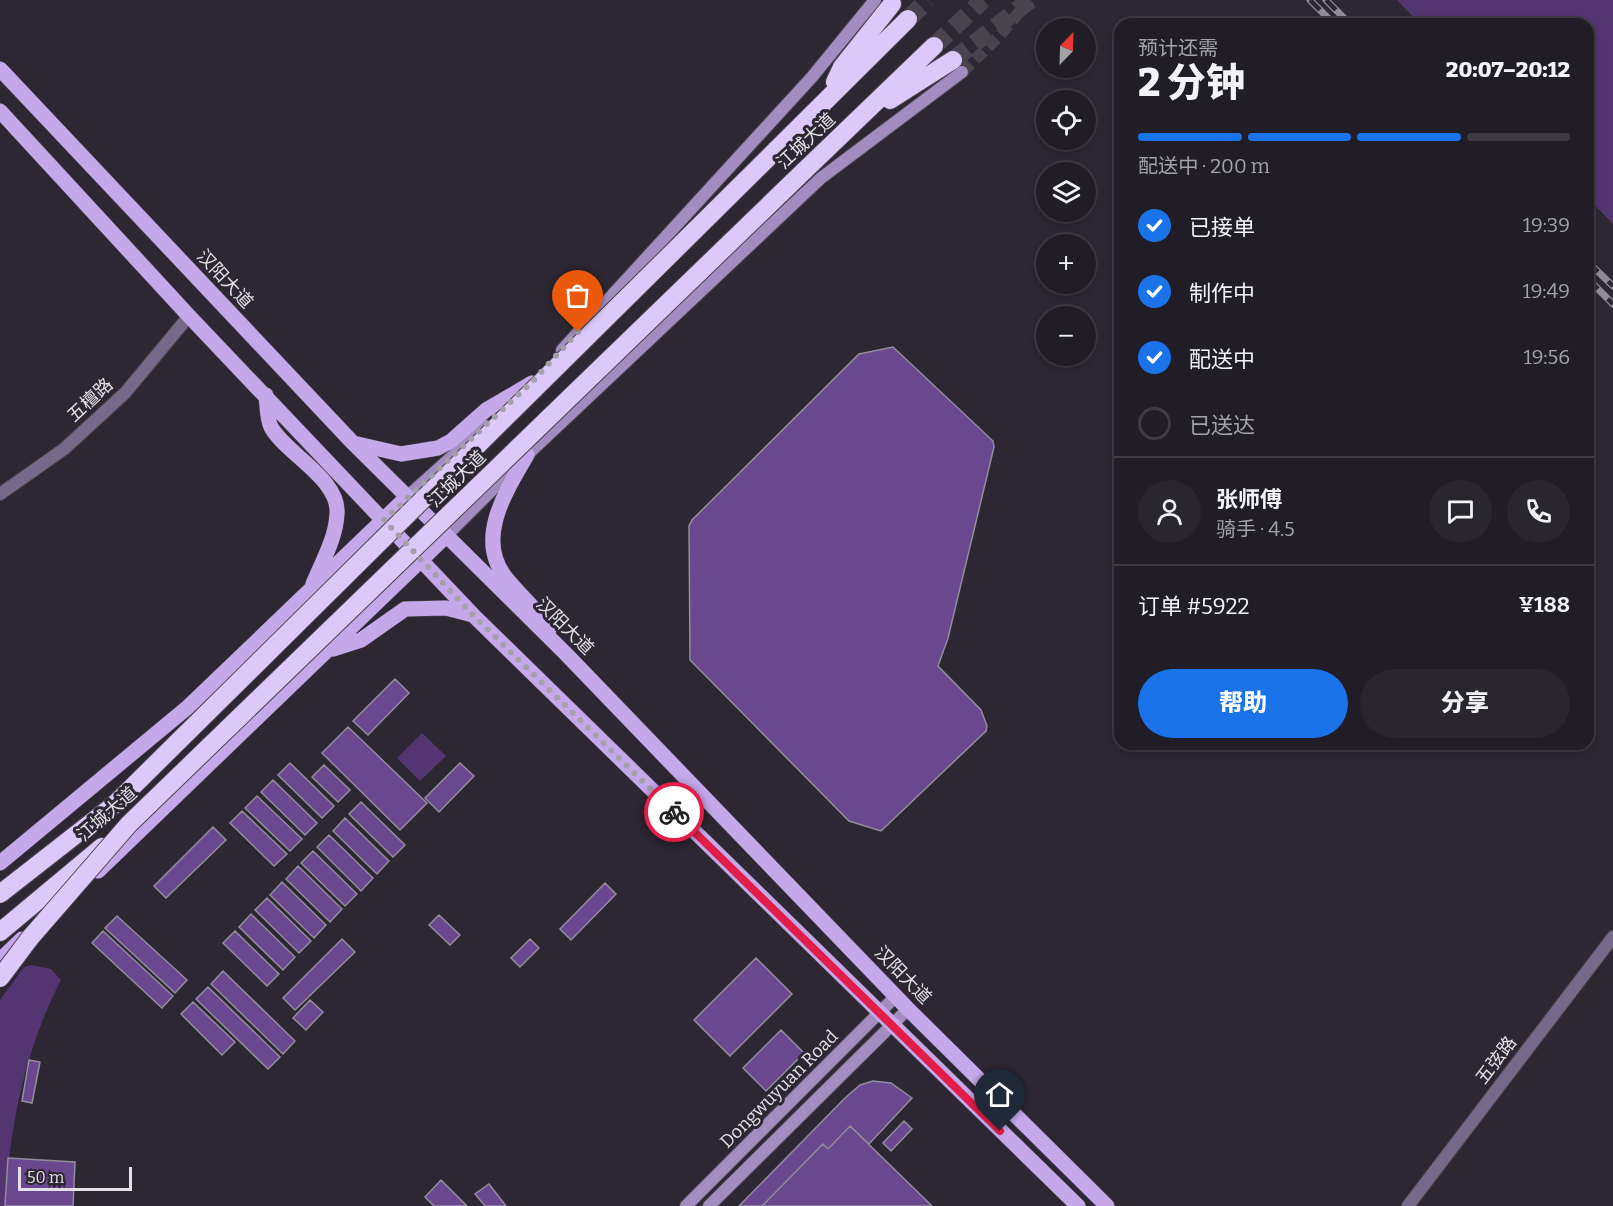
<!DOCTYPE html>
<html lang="zh">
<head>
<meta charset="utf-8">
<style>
	body { margin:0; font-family:Bitter,"Noto Sans SC",serif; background:#29262e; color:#f1f3f6; height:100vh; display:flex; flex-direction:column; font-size:22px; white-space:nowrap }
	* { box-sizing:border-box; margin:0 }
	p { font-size:20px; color:#a2a2a7 }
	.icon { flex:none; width:33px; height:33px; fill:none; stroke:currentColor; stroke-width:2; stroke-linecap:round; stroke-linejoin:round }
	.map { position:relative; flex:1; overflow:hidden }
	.sheet { position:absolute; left:1114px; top:18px; width:480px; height:732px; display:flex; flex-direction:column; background:#211d26; border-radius:18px; box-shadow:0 3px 9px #0003,0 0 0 2px #3e3b43 }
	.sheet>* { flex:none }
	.needle { width:39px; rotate:23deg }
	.fabs { position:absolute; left:1036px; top:18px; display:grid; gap:12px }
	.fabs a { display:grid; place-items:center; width:60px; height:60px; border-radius:50%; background:#211d26; box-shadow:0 3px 9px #0003,0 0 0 2px #3e3b43; font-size:30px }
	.scale { position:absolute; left:18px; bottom:15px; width:114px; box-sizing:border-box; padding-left:6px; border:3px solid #e4e1e9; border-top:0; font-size:16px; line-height:21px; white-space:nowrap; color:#e4e1e9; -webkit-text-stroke:4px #2c2732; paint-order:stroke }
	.pin { position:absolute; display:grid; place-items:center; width:51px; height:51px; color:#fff; margin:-62px -26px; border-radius:50% 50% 50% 0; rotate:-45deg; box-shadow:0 0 6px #0007 }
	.pin .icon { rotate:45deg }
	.courier { position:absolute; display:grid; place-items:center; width:60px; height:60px; margin:-30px; border:4px solid #e11d48; border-radius:50%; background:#fff; color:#222; box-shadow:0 2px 8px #0007 }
	.summary em { font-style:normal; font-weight:800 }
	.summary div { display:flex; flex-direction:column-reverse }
	.summary { display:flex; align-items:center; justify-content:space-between; height:102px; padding:0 24px }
	h1 { font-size:39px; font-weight:800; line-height:45px }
	.bar { display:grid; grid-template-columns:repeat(4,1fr); gap:9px 6px; align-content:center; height:72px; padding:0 24px }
	.bar i { height:8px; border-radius:4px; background:#3e3b43 }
	.bar .current { background:#1a73e8 }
	.bar p { grid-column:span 4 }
	.line { display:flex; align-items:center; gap:15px; padding:0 24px; border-top:2px solid #3e3b43 }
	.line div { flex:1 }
	.round { display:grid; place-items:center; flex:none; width:63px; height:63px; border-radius:32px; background:#29262e }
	ol { padding:0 24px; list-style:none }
	li { display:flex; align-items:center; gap:18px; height:66px }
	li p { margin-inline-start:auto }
	li .icon { padding:6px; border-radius:50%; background:#1a73e8; color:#fff; stroke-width:4 }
	li:last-child { color:#a2a2a7 }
	li i { width:33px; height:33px; border:3px solid #3e3b43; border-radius:50% }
	.primary-button { display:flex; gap:12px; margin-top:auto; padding:12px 24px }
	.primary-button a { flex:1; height:69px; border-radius:36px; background:#1a73e8; color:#fff; font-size:24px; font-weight:800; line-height:69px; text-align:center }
	.primary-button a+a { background:#29262e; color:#f1f3f6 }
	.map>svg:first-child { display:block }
	.green { fill:#523571 }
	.building { fill:#69488f; stroke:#928d9b; stroke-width:1.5 }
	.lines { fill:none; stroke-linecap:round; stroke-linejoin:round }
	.secondary-tunnel { stroke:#48434d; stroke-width:12; stroke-dasharray:12 6; stroke-linecap:butt }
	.highway-tunnel { stroke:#48434d; stroke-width:18; stroke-dasharray:18 9; stroke-linecap:butt }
	.street-casing { stroke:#49454f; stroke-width:14 }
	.secondary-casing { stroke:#49454f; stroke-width:14 }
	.primary-casing { stroke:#49454f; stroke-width:16 }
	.highway-casing { stroke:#49454f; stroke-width:20 }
	.street { stroke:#766989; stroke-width:12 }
	.secondary { stroke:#a28cc0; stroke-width:12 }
	.primary { stroke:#c4a8ea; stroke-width:15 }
	.highway { stroke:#dcc9f9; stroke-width:18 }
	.rail-casing { stroke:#908c96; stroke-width:7 }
	.rail { stroke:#2c2732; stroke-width:4.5; stroke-dasharray:14; stroke-linecap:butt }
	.highway-bridge-casing { stroke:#49454f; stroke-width:20; stroke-linecap:butt }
	.highway-bridge { stroke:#dcc9f9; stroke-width:18 }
	.done { stroke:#a4a0a9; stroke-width:6; stroke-dasharray:0 10.8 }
	.route { stroke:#e11d48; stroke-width:8 }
	.labels { text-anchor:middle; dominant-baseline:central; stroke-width:6; stroke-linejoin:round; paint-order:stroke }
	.street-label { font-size:18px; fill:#e4e1e9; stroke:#2c2732 }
</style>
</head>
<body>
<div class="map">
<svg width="1613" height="1206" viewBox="0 0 1613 1206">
	<rect width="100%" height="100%" fill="#2c2732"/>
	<path class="green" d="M1397 0H1613V224L1589 199 1588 24H1420Z
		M422 733 446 756 420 781 397 758Z
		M31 965 51 969 61 980C24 1052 10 1126 5 1206H0V1000L24 967Z"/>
	<path class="building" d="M893 347 993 441 994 447 948 638 938 666 981 710 987 726 986 731 881 831 849 821 690 660 689 526 692 520 859 354Z
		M395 679 409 693 368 735 353 721Z
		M348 727 427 803 400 830 322 753Z
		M290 763 334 806 322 818 278 775Z
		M460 763 474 776 439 812 425 798Z
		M324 765 350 790 338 802 312 777Z
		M273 780 317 823 305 835 261 792Z
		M257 796 302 839 290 851 245 808Z
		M361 802 405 845 393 857 349 814Z
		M242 811 287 854 274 866 230 823Z
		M345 818 389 861 377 874 333 831Z
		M213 827 226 840 166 898 154 886Z
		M329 835 373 878 361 891 317 847Z
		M313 851 357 894 345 906 301 863Z
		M298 866 342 909 330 922 286 879Z
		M282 882 326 925 314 938 270 895Z
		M605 883 616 894 571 940 560 929Z
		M267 898 311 941 299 953 255 910Z
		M251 914 295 957 283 970 239 927Z
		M439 915 460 935 450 945 429 925Z
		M117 916 187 980 175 993 105 928Z
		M103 931 173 996 162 1008 92 943Z
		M235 931 279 974 267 986 223 943Z
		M342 939 355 952 295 1010 283 998Z
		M530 939 539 948 520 967 511 958Z
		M756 958 792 994 730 1056 694 1020Z
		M223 971 295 1041 283 1054 211 984Z
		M208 987 280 1057 268 1069 196 999Z
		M310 1000 323 1012 306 1030 293 1018Z
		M193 1002 235 1042 222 1055 181 1014Z
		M781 1030 804 1053 766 1091 743 1068Z
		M29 1060 40 1062 32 1103 22 1101Z
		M873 1081 891 1083 912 1098 869 1144 850 1126 828 1149 823 1144 762 1206H739L845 1098 860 1085Z
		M904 1121 912 1129 891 1151 883 1143Z
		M850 1126 932 1206H762L823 1144 828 1149Z
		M8 1158 75 1162 73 1206H5Z
		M441 1180 467 1206H434L425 1197Z
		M489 1184 506 1206H485L475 1194Z"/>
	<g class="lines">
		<path class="secondary-tunnel" d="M962 72 998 37 1030 0"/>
		<path class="highway-tunnel" d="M908 19 928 0
			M934 46 983 0
			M953 60 1030 0"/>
		<defs>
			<path id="street" d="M0 494 64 449 125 393 189 316
				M1408 1206 1613 937"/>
			<path id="secondary" d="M562 350 812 77 875 0
				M407 497 486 426
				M446 536 527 455 821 178 962 72
				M686 1206 896 996
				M709 1206 908 1009"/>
			<path id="primary" d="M0 69 353 443 566 654 908 1009 1107 1206
				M0 111 189 316 473 615 1078 1206
				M266 395C267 404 267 419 271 427 286 454 340 479 337 514 336 538 322 562 313 584
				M353 443 401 454 438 448 451 441 486 410 532 383
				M527 455C506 491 474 540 507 579 521 596 537 610 550 628
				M333 649 361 640 405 609 446 608 473 615
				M0 863 188 707 407 497
				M98 871 446 536
				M0 960 22 939"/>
			<path id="highway" d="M835 82 842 67 892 4
				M890 100 953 60
				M776 150 908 19
				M804 171 934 46
				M0 932 102 847"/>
		</defs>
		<use href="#street" class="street-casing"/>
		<use href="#secondary" class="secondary-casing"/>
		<use href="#primary" class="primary-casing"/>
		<use href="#highway" class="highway-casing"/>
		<use href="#street" class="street"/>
		<use href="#secondary" class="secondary"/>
		<use href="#primary" class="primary"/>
		<use href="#highway" class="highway"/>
		<defs>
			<path id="rail" d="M1310 0 1334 24
				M1326 0 1350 24
				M1588 262 1613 286
				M1588 279 1613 304"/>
		</defs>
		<use href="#rail" class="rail-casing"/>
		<use href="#rail" class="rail"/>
		<defs>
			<path id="highway-bridge" d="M0 894 115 804 776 150
				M0 978 30 938 129 824 804 171"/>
		</defs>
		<use href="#highway-bridge" class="highway-bridge-casing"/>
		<use href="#highway-bridge" class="highway-bridge"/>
	</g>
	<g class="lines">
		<path class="done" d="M578 332 531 383 384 520 473 615 674 812"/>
		<path class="route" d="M674 812 1000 1131"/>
	</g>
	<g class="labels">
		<g class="street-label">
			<text transform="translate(806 141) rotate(-43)">江城大道</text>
			<text transform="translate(225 279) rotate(47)">汉阳大道</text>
			<text transform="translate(90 400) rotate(-43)">五檀路</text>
			<text transform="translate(457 479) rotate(-44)">江城大道</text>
			<text transform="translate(565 626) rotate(45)">汉阳大道</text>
			<text transform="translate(107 814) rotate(-41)">江城大道</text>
			<text transform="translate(903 975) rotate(46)">汉阳大道</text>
			<text transform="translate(1496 1060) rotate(-53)">五弦路</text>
			<text transform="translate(779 1089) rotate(-45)">Dongwuyuan Road</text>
		</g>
	</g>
</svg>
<div class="fabs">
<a><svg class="needle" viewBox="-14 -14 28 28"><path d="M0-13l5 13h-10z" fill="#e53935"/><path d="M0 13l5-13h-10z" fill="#a2a2a7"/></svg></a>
<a><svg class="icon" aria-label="locate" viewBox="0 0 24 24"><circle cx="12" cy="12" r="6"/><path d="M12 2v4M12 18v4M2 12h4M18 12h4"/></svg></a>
<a><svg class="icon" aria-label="layers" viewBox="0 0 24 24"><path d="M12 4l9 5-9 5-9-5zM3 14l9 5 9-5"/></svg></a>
<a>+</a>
<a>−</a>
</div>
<div class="scale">50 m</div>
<div class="pin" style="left:578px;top:332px;background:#ea580c"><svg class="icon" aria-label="bag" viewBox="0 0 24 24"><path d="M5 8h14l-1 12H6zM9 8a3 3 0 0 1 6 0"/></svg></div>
<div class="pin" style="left:1000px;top:1131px;background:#1f2937"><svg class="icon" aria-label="home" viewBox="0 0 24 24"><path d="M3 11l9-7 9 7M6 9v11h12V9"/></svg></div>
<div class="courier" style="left:674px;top:812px"><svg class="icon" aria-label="bike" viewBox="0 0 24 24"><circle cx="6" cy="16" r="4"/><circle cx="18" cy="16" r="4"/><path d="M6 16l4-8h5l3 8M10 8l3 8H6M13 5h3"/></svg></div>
<section class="sheet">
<div class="summary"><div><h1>2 分钟</h1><p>预计还需</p></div><em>20:07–20:12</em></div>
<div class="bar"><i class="current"></i><i class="current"></i><i class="current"></i><i></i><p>配送中 · 200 m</p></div>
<ol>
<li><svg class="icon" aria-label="check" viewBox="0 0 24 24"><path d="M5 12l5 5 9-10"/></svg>已接单<p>19:39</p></li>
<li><svg class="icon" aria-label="check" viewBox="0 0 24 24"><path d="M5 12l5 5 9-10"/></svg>制作中<p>19:49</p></li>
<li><svg class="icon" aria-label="check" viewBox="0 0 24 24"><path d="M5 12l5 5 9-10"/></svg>配送中<p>19:56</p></li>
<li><i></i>已送达</li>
</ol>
<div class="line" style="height:108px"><a class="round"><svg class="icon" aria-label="person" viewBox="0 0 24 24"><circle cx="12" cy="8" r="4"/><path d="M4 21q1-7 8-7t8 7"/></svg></a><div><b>张师傅</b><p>骑手 · 4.5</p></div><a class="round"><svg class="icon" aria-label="chat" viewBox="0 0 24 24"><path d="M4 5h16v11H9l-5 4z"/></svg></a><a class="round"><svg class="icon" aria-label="phone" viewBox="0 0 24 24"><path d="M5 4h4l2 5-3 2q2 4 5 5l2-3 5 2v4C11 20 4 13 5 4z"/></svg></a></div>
<div class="line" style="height:78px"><div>订单 #5922</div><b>¥188</b></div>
<div class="primary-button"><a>帮助</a><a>分享</a></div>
</section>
</div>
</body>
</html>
